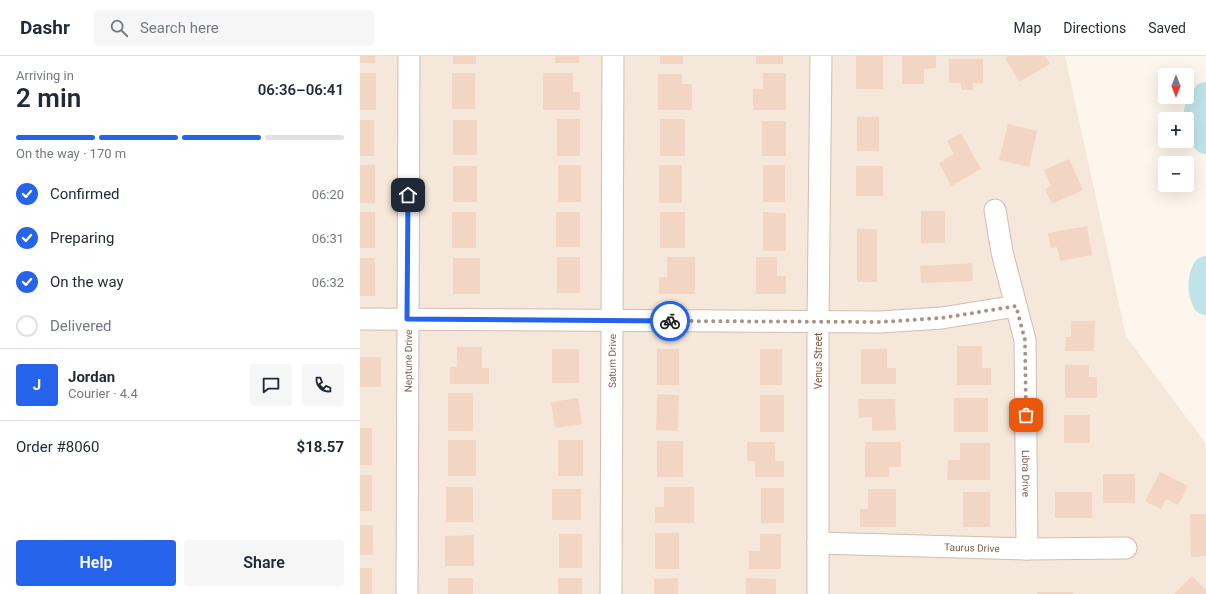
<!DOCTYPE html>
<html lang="en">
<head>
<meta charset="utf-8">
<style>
	body { margin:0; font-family:Roboto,sans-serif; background:#f6f6f7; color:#1f2937; height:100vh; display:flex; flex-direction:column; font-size:15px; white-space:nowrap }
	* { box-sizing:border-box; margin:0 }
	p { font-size:13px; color:#747a83 }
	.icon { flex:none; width:22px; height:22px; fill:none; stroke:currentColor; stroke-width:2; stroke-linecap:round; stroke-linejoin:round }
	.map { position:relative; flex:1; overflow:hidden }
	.drawer { display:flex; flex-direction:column; background:#fff; width:360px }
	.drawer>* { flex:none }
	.needle { width:26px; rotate:180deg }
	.fabs { position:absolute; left:798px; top:12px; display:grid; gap:8px }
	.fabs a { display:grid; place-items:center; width:36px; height:36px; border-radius:4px; background:#fff; box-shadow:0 4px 16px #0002; font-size:20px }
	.pin { position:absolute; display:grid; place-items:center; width:34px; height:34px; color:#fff; margin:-17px; border-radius:8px; box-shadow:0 2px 6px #0006 }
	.courier { position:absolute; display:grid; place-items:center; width:40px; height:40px; margin:-20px; border:3px solid #2563eb; border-radius:50%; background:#fff; color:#222; box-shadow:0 1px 5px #0007 }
	.overview em { font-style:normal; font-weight:600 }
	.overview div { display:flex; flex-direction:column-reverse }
	.overview { display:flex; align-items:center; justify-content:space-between; height:68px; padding:0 16px }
	h1 { font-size:26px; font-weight:600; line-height:30px }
	.bar { display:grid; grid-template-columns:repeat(4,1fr); gap:6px 4px; align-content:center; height:48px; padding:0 16px }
	.bar i { height:5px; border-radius:3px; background:#e0e1e3 }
	.bar .on { background:#2563eb }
	.bar p { grid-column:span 4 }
	.line { display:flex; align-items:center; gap:10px; padding:0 16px; border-top:1px solid #e0e1e3 }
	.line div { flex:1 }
	.round { display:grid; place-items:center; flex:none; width:42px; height:42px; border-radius:4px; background:#f6f6f7 }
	ol { padding:0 16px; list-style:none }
	li { display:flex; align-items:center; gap:12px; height:44px }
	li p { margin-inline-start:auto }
	li .icon { padding:4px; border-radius:50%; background:#2563eb; color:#fff; stroke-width:4 }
	li:last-child { color:#747a83 }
	li i { width:22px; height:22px; border:2px solid #e0e1e3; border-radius:50% }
	.button { display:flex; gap:8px; margin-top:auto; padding:8px 16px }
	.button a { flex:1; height:46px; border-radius:4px; background:#2563eb; color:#fff; font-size:16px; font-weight:600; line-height:46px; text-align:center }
	.button a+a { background:#f6f6f7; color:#1f2937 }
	header { display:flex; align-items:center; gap:24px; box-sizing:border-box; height:56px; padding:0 20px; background:#fff; border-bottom:1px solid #e0e1e3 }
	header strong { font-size:19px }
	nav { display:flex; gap:22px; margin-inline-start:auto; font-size:14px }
	.search { width:280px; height:36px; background:#f6f6f7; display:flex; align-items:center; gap:10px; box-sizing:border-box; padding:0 14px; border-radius:4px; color:#747a83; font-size:15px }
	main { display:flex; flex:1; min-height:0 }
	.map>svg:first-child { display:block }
	.residential { fill:#f5e8da }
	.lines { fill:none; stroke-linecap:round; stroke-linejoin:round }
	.river { stroke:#bfe3e8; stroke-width:28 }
	.building { fill:#f3d5c3 }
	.minor-casing { stroke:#d1beb0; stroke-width:23 }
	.minor { stroke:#fff; stroke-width:21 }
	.done { stroke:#a89285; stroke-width:4; stroke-dasharray:0 7.2 }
	.route { stroke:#2563eb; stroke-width:5 }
	.labels { text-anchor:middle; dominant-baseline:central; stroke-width:3; stroke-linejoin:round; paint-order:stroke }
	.street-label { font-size:10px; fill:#7a5c4d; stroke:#fffaf3 }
</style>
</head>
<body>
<header>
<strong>Dashr</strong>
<div class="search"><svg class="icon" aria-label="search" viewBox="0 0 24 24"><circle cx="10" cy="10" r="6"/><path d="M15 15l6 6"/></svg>Search here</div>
<nav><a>Map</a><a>Directions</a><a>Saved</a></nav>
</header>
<main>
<section class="drawer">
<div class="overview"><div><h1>2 min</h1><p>Arriving in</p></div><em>06:36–06:41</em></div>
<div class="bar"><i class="on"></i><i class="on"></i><i class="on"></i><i></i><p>On the way · 170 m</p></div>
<ol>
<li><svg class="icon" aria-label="check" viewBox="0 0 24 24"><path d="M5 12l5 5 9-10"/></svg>Confirmed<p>06:20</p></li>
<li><svg class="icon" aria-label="check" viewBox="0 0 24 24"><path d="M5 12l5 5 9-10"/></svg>Preparing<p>06:31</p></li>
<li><svg class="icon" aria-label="check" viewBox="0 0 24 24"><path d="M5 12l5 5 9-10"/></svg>On the way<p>06:32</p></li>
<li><i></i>Delivered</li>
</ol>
<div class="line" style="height:72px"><b class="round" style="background:#2563eb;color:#fff">J</b><div><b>Jordan</b><p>Courier · 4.4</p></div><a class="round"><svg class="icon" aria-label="chat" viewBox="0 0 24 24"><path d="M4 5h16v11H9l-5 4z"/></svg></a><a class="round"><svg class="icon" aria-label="phone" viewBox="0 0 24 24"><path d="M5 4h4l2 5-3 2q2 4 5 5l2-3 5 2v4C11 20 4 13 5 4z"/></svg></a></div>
<div class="line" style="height:52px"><div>Order #8060</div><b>$18.57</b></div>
<div class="button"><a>Help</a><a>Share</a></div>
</section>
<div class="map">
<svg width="846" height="538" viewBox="0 0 846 538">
	<rect width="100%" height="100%" fill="#fdf6ec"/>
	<path class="residential" d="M0 0H705L766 280 846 388V538H0Z"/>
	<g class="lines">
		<path class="river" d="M846 40 839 52 835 71 846 84
			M846 214C841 225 841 234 846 245"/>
	</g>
	<path class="building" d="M0 0H15V7H0Z
		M93 0H116V8H93Z
		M195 0H219V7H195Z
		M300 0H323V8H300Z
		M396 0H423V8H396Z
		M496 0H523V33H496Z
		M542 0H576V12L564 13V28H542Z
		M648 0H685L690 8 659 26 645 2Z
		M589 3H623V27H613V34H601V27H589Z
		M0 17H16V54H0Z
		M92 17H115V53H92Z
		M183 17H213V36H220V54H183Z
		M403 17H426V54H393V33H403Z
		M298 18H322V28H332V54H298Z
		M497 61H519V95H497Z
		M197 63H220V100H197Z
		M300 63H325V100H300Z
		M0 64H14V100H0Z
		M93 64H117V99H93Z
		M402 65H426V100H402Z
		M648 68 677 75 669 111 639 104Z
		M601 77 621 113 591 130 579 107 594 98 587 85Z
		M709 103 723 134 692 148 685 133 691 130 684 114Z
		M0 109H15V147H0Z
		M198 109H221V146H198Z
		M299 109H322V147H299Z
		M403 109H425V146H403Z
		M93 110H117V146H93Z
		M496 110H523V140H496Z
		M561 155H585V187H561Z
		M0 156H15V192H0Z
		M92 156H116V192H92Z
		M196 156H220V191H196Z
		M300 156H325V192H300Z
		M403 156 426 157V195H403Z
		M727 170 732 199 700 205 697 191 691 192 688 177Z
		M497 173H517V226H497Z
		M197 201H220V237H197Z
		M307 201H335V238H299V221H307Z
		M396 201H417V220H426V238H396Z
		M0 202H15V240H0Z
		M93 202H120V238H93Z
		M612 207 613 225 561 227 560 210Z
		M711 265H735L734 295H705L706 281H711Z
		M597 290H622V312H631V329H597Z
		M97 291H122V312H129V328H90V311H97Z
		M192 293H219V327H192Z
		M297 293H319V329H297Z
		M400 293H422V329H400Z
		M501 293H527V312H536V328H501Z
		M0 301H21V331H0Z
		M705 309H729V321H737V342H705Z
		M88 337H113V375H88Z
		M297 338 319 339 318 375 296 374Z
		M400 339H424V376H400Z
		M218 342 222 368 195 372 191 346Z
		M594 342H628V376H594Z
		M498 343H535L536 374 512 375V361L499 362Z
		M704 359H730V387H704Z
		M0 372H12V409H0Z
		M88 384H116V420H88Z
		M198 384H223V420H198Z
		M297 385H323V421H297Z
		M387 386H415V405H424V421H395V405H387Z
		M505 386H541V411H529V421H505Z
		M600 387H630V424H587L588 404H600Z
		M800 416 828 430 818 449 806 443 801 453 785 445Z
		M743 418H775V447H743Z
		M0 419H12V455H0Z
		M86 431H113V466H86Z
		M304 431H334V467H295V451H304Z
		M401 432H424V467H401Z
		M192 433H221V464H192Z
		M508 433H536V471H500V453H508Z
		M603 436H630V471H603Z
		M695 436H732V462H695Z
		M830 458H846V500L831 501Z
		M0 469H13V499H0Z
		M295 477H319V513H295Z
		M199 478H222V512H199Z
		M400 478H421V513H389V495H400Z
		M114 479V510H85V480Z
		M0 512H12V538H0Z
		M832 520 846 534V538H814Z
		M88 522H113V538H88Z
		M198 522H222V538H198Z
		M318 522V538H294V523Z
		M386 522 416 523V538H386Z
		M677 536H713V538H677Z"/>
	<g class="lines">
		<defs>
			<g id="minor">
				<path id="s1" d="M635 154 642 196 665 284 667 493"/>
				<path d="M0 263 520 266 582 262 656 250"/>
				<path id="s2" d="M458 487 667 493 766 492"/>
				<path id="s3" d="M47 538 49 0"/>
				<path id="s4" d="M251 538 253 0"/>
				<path d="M458 538V265L461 0"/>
			</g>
		</defs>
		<use href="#minor" class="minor-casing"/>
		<use href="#minor" class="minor"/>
	</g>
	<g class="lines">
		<path class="done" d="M310 265 520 266 582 262 656 250 665 284 666 359"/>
		<path class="route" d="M48 139 47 263 310 265"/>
	</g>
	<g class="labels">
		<g class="street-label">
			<text stroke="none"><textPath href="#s3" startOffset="233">Neptune Drive</textPath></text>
			<text stroke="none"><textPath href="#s4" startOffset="233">Saturn Drive</textPath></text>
			<text transform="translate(458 305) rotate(-90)">Venus Street</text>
			<text stroke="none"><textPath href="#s1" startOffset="267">Libra Drive</textPath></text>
			<text stroke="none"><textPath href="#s2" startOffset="154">Taurus Drive</textPath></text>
		</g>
	</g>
</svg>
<div class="fabs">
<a><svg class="needle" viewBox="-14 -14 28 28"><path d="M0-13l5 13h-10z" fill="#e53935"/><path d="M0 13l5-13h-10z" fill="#747a83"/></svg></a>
<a>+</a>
<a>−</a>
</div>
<div class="pin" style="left:666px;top:359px;background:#ea580c"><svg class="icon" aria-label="bag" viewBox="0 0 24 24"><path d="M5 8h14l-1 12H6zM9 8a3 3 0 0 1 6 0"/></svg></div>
<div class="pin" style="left:48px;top:139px;background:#1f2937"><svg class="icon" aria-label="home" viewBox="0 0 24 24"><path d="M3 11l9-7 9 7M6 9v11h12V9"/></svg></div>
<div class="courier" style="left:310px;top:265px"><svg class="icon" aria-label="bike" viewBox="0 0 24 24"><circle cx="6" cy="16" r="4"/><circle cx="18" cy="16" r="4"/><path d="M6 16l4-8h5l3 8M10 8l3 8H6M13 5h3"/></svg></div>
</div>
</main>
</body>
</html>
